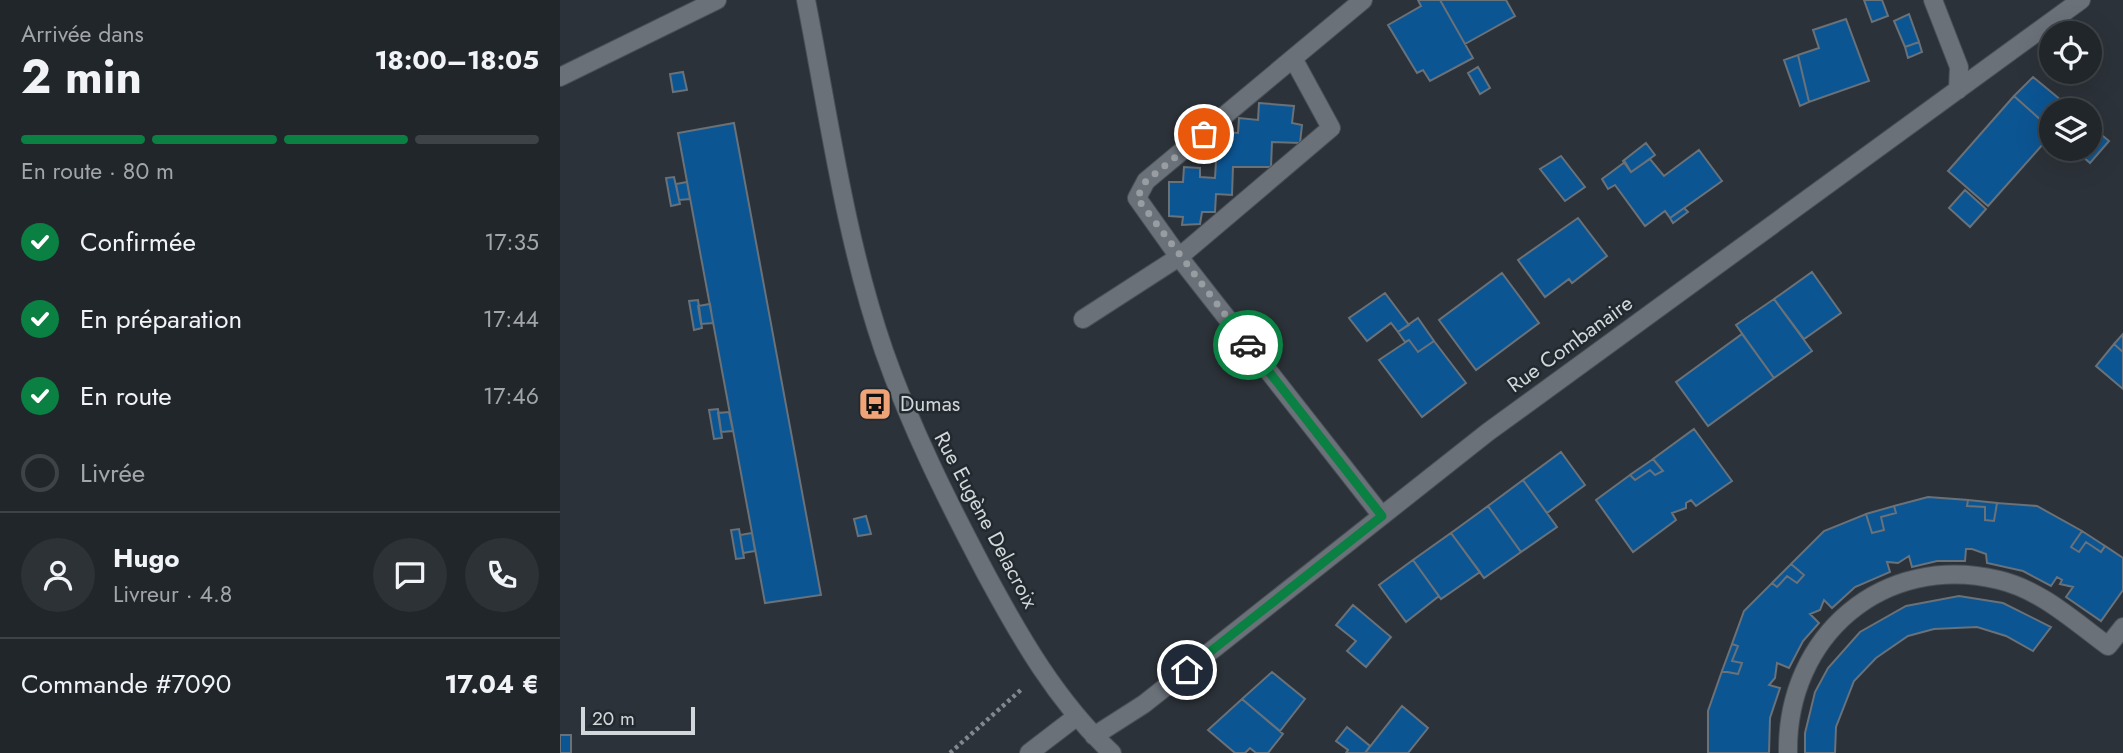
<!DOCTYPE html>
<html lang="fr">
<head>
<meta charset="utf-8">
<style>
	body { margin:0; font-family:Jost,sans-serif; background:#2d3237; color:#f1f3f6; height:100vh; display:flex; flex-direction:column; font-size:26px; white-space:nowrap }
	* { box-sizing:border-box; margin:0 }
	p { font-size:23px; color:#a2a5a9 }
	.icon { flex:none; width:38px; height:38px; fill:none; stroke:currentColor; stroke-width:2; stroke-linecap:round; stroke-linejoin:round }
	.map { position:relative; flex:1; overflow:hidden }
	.side { display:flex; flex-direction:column; background:#21262b; width:560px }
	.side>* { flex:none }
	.controls { position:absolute; left:1479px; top:21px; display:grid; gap:14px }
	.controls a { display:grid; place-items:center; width:63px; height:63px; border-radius:50%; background:#21262b; box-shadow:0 7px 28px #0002,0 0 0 2px #3e4347; font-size:35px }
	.scale { position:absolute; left:21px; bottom:18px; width:114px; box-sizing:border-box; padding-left:7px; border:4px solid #d2d7db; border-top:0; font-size:19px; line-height:24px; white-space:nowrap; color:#d2d7db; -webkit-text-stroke:5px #22292f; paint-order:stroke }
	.pin { position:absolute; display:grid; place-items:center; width:60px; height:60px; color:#fff; margin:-30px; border:4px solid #fff; border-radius:50%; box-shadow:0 2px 7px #0007 }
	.courier { position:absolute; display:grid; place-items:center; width:70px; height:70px; margin:-35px; border:5px solid #0b8043; border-radius:50%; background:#fff; color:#222; box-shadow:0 2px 9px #0007 }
	.summary em { font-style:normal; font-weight:700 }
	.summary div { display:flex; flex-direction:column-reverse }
	.summary { display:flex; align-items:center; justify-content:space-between; height:119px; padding:0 21px }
	h1 { font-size:46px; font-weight:700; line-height:52px }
	.bar { display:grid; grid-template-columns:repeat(4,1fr); gap:10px 7px; align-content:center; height:84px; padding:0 21px }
	.bar i { height:9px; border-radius:5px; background:#3e4347 }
	.bar .current { background:#0b8043 }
	.bar p { grid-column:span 4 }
	.line { display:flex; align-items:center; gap:18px; padding:0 21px; border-top:2px solid #3e4347 }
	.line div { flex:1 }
	.round { display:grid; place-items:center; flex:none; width:74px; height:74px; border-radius:37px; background:#2d3237 }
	ol { padding:0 21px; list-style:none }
	li { display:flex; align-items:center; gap:21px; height:77px }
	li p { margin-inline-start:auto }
	li .icon { padding:7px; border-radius:50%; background:#0b8043; color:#fff; stroke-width:4 }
	li:last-child { color:#a2a5a9 }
	li i { width:38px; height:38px; border:4px solid #3e4347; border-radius:50% }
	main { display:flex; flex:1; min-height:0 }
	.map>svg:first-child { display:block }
	.building { fill:#0c5593; stroke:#697179; stroke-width:2 }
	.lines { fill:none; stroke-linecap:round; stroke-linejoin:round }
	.minor-casing { stroke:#494f55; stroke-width:20 }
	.path { stroke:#83888e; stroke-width:4.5; stroke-dasharray:3.5 3.5; stroke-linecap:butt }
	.minor { stroke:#6a7179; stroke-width:18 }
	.done { stroke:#989da2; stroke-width:7; stroke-dasharray:0 12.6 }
	.route { stroke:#0b8043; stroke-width:9 }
	.labels { text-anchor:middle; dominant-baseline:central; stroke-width:5; stroke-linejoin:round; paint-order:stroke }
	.street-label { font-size:21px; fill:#d2d7db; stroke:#22292f }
	.poi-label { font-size:21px; fill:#d2d7db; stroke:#22292f; text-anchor:start }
</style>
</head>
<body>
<main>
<section class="side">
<div class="summary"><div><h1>2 min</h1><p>Arrivée dans</p></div><em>18:00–18:05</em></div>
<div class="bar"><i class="current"></i><i class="current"></i><i class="current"></i><i></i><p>En route · 80 m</p></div>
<ol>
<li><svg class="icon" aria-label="check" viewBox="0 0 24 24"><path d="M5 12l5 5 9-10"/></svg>Confirmée<p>17:35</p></li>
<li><svg class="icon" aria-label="check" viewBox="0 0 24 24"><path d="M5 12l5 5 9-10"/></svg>En préparation<p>17:44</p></li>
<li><svg class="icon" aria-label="check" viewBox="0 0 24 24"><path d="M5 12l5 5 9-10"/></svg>En route<p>17:46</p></li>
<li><i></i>Livrée</li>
</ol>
<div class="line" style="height:126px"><a class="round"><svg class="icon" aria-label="person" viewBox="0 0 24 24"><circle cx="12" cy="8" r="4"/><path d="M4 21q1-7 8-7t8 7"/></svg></a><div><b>Hugo</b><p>Livreur · 4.8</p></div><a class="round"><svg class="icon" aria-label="chat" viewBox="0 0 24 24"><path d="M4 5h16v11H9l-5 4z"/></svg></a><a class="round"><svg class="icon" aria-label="phone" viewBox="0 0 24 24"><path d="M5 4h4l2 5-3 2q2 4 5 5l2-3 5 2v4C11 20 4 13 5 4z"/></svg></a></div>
<div class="line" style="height:91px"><div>Commande #7090</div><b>17.04 €</b></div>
</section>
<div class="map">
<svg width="1563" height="753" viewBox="0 0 1563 753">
	<rect width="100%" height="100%" fill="#2c3239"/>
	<path class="building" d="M858 0H880L913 58 870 81 863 70 857 73 828 25 861 6Z
		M880 0H946L955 16 905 44Z
		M1304 0H1322L1328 16 1312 22Z
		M1349 14 1359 42 1345 47 1334 21Z
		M1286 19 1309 81 1249 102 1238 55 1259 48 1253 30Z
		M1359 42 1362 52 1348 58 1345 47Z
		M1238 55 1249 102 1240 106 1224 60Z
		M918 67 930 88 920 94 908 73Z
		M123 72 127 90 113 92 110 74Z
		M1473 77 1513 110H1491V129L1454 96Z
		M1454 96 1491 129V135L1428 206 1388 171Z
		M699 103 734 106 732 123 742 125 740 143 712 142 711 167H673L672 195 656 194 655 212H642L640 224 622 225 623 217 609 216V182H623L624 167 640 168V177L655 178 657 145H666V132L678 133 679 118 698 120Z
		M174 123 261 595 205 603 118 133Z
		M1530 125 1549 141 1530 163 1514 149H1530Z
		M1086 143 1095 155 1071 172 1063 161Z
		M1139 150 1162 181 1110 218 1105 211 1085 226 1055 185 1048 189 1042 179 1065 162 1071 172 1090 159 1104 176Z
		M1001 156 1025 187 1005 201 980 169Z
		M114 177 120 204 111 206 106 178Z
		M127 182 130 199 119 200 116 184Z
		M1405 190 1426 209 1410 227 1389 208Z
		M1124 208 1128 212 1113 223 1110 218Z
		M1018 218 1047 256 1012 283 1009 279 985 297 958 260Z
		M1252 272 1281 313 1244 339 1214 299Z
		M942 273 979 323 916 370 879 320Z
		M825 293 849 325 838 332 831 323 807 341 789 318Z
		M1214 299 1252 351 1214 378 1176 325Z
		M138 300 142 328 134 330 129 301Z
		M150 304 153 323 141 324 138 306Z
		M858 318 874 341 858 352 849 340 845 342 838 332Z
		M1182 334 1214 378 1148 426 1116 382Z
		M1563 334V352L1554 344Z
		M849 340 858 352 874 341 906 383 862 417 819 360Z
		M1554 344 1563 352V389L1536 366Z
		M158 409 162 438 154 439 149 410Z
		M169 412 173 431 161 432 158 413Z
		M1134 429 1172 481 1136 506 1131 500 1126 503V508L1112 513 1116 520 1073 552 1036 500 1070 475 1075 480 1090 470 1095 475 1103 471 1093 459Z
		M1001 452 1025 485 987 513 963 480Z
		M1093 459 1103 471 1095 475 1090 470 1075 480 1070 475Z
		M963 480 997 527 961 552 928 506Z
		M1368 497 1408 500 1407 506 1425 507V520L1434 521 1437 503 1477 506 1522 531 1511 547 1519 552 1526 542 1541 552 1545 546 1563 558V590L1541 621 1506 597 1513 587 1500 584 1502 580 1497 577 1491 586 1463 571 1427 563 1426 554 1412 549H1406L1405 561H1377L1352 567 1349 556 1338 563 1327 562 1330 572 1295 587 1272 608 1264 600 1260 610 1250 614 1259 623 1243 641 1229 668 1217 663 1215 678 1209 685 1220 688 1210 718 1209 753H1148V711L1162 671 1178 674 1182 663 1172 661 1178 646 1172 644 1184 611 1212 583 1217 587 1227 576 1237 583 1244 575 1231 564 1264 531 1306 514 1312 533 1324 530 1321 517 1336 513 1334 506Z
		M1408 500 1437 503 1434 521 1425 520V507L1407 506Z
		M928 506 961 552 924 578 891 533Z
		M1334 506 1336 513 1321 517 1324 530 1312 533 1306 514Z
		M306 516 311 534 298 536 294 519Z
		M179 529 184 558 176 559 171 530Z
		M1522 531 1545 546 1541 552 1526 542 1519 552 1511 547Z
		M192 533 195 551 183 553 180 535Z
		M891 533 920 572 881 599 853 560Z
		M853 560 879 596 846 622 819 585Z
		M1231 564 1244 575 1237 583 1227 576 1217 587 1212 583Z
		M1399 596 1443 603 1491 627 1473 651 1446 636 1417 627 1374 629 1348 636 1316 658 1294 681 1276 727 1275 753H1245V733L1255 692 1268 668 1300 632 1346 606Z
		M793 605 831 637 806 667 787 651 796 641 776 625Z
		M1172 644 1178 646 1172 661 1182 663 1178 674 1162 671Z
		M712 672 745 699 720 731 682 699Z
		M682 699 723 734 708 753H696L690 748 685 753H675L648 730Z
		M842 706 868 728 848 753H805Z
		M787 727 810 746 805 753H786L788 750 776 741Z
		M0 735H11V753H0Z"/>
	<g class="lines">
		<defs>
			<path id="minor" d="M246 0C269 117 285 238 324 351 351 428 387 500 425 572 460 637 497 702 552 753
				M803 0 586 181 577 198 619 257 822 516
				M1373 0 1399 67 1398 90
				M0 77 157 0
				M523 319 619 257 771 128 734 60
				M534 736 584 704 928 432 1521 0
				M469 753 516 717
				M1228 753C1226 636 1323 552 1439 580 1481 590 1514 621 1548 646L1563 627"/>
		</defs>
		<use href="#minor" class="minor-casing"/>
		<path class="path" d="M390 753 463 688"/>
		<use href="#minor" class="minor"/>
	</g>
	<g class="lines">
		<path class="done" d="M644 134 586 181 577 198 688 345"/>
		<path class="route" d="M627 670 822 516 688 345"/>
	</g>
	<defs>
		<symbol id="bus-square" viewBox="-11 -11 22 22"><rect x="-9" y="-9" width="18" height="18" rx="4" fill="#efa376" stroke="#22292f"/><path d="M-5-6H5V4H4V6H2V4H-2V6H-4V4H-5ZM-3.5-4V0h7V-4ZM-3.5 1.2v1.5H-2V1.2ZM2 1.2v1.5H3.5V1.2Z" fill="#111"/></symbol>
	</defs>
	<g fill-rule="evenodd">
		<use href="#bus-square" x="296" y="385" width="38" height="38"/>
	</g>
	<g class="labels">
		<g class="street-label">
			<text transform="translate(1010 344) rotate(-36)">Rue Combanaire</text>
			<text transform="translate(426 520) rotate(62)">Rue Eugène Delacroix</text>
		</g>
		<g class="poi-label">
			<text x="340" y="404">Dumas</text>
		</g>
	</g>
</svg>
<div class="controls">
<a><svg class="icon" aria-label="locate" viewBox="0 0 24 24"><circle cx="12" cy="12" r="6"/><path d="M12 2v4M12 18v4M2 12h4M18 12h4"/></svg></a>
<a><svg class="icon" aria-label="layers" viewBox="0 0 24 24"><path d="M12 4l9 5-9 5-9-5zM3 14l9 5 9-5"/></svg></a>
</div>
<div class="scale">20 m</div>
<div class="pin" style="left:644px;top:134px;background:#ea580c"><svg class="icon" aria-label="bag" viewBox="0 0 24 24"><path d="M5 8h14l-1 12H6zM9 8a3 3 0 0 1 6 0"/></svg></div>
<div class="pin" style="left:627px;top:670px;background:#1f2937"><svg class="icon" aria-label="home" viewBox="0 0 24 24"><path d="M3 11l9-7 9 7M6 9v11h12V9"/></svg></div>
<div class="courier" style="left:688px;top:345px"><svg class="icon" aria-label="car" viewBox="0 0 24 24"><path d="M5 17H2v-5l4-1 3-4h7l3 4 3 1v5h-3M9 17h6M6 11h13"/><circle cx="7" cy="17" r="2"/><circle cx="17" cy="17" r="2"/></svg></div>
</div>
</main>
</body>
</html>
